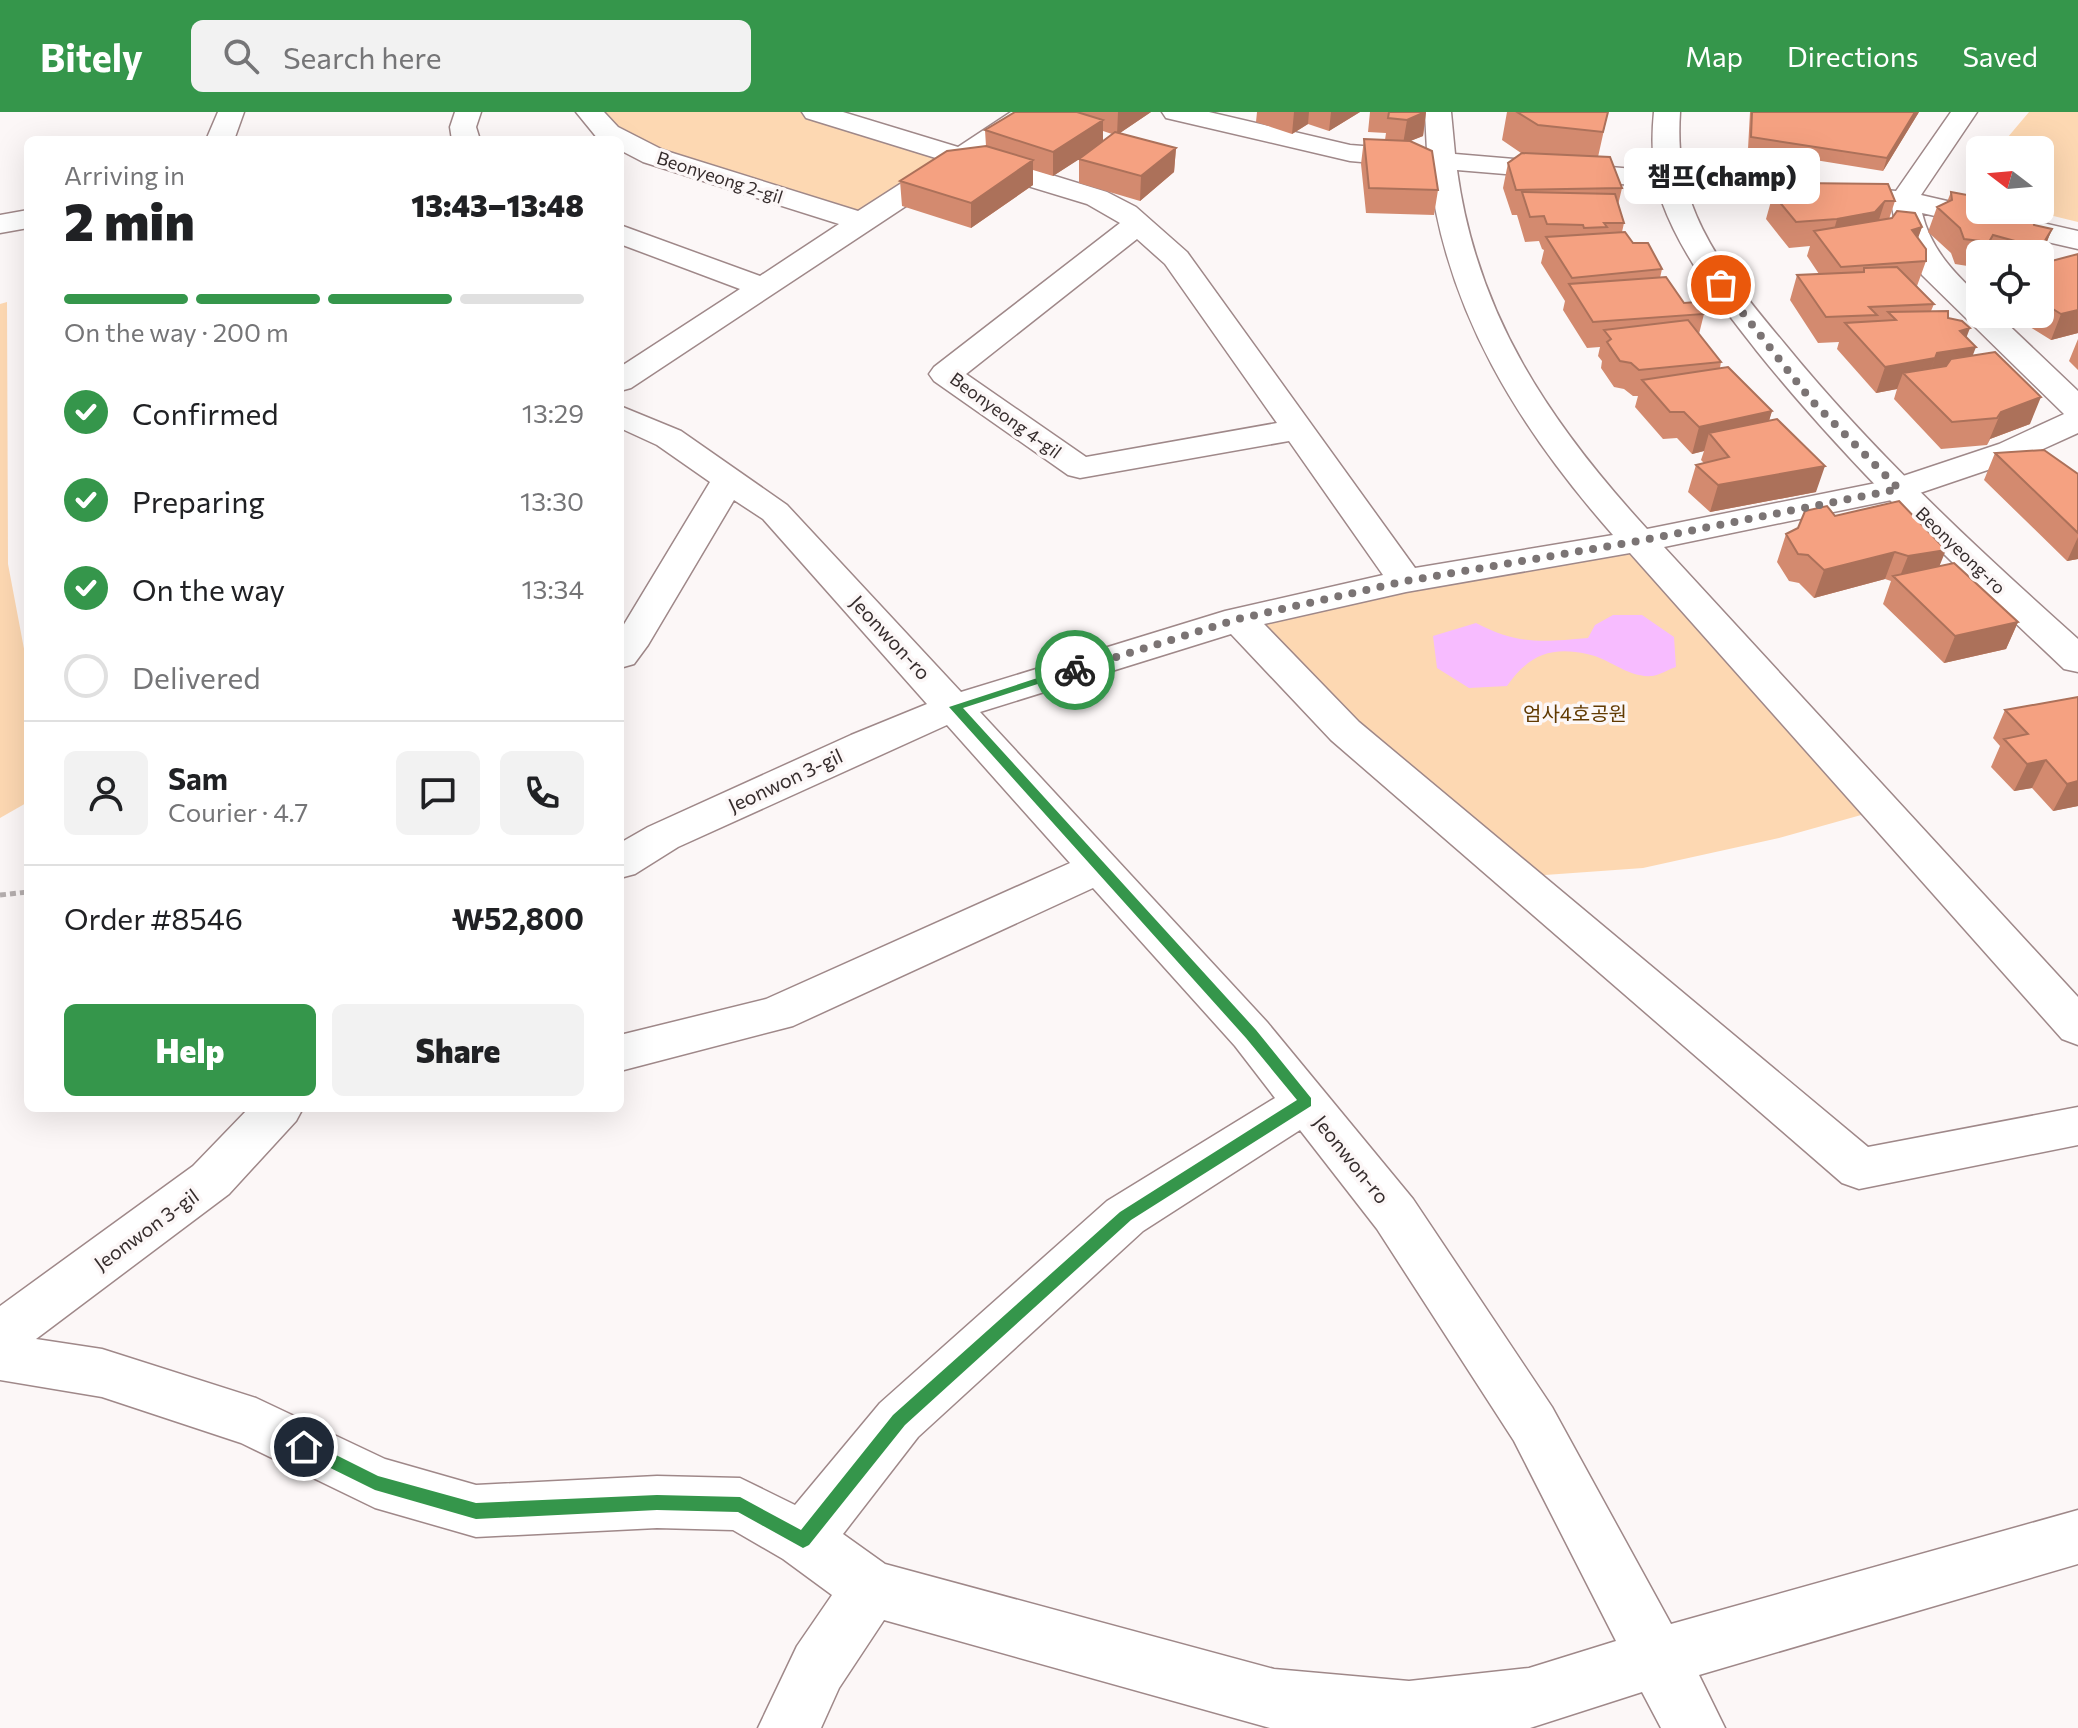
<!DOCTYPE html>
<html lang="en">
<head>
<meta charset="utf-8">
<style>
	body { margin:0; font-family:Commissioner,"Noto Sans KR",sans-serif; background:#f2f2f2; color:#202124; height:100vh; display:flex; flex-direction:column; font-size:30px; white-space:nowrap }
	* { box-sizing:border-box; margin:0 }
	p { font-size:26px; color:#757577 }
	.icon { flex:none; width:44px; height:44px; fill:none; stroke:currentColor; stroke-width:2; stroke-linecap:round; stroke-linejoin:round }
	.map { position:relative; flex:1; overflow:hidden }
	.side { position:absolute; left:24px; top:24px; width:600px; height:976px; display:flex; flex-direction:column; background:#fff; border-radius:12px; box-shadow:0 8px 32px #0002 }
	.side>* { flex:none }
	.needle { width:52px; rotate:286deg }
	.controls { position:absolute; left:1966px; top:24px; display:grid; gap:16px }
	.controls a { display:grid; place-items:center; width:88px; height:88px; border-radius:12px; background:#fff; box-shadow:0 8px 32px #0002; font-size:40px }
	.pin { position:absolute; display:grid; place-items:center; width:68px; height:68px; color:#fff; margin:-34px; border:4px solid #fff; border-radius:50%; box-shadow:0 2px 8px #0007 }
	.courier { position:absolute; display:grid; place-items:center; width:80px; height:80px; margin:-40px; border:6px solid #35964b; border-radius:50%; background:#fff; color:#222; box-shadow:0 2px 10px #0007 }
	.bubble { position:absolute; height:56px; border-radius:12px; background:#fff; box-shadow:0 8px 32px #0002; font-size:26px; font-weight:800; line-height:56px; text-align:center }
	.summary em { font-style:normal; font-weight:800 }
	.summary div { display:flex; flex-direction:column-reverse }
	.summary { display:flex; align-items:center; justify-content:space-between; height:136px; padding:0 40px }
	h1 { font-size:52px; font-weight:800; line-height:60px }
	.bar { display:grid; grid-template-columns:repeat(4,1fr); gap:12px 8px; align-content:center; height:96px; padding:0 40px }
	.bar i { height:10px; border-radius:6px; background:#e0e0e0 }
	.bar .on { background:#35964b }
	.bar p { grid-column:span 4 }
	.line { display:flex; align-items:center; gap:20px; padding:0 40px; border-top:2px solid #e0e0e0 }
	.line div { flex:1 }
	.round { display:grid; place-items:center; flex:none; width:84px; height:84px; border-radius:12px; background:#f2f2f2 }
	ol { padding:0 40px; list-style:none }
	li { display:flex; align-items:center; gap:24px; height:88px }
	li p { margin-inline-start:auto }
	li .icon { padding:8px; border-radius:50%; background:#35964b; color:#fff; stroke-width:4 }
	li:last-child { color:#757577 }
	li i { width:44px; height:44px; border:4px solid #e0e0e0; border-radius:50% }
	.cta { display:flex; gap:16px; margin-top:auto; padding:16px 40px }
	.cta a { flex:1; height:92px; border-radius:12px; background:#35964b; color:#fff; font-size:32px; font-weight:800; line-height:92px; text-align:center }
	.cta a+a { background:#f2f2f2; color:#202124 }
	header { display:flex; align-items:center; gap:48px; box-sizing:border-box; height:112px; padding:0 40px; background:#35964b; color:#fff }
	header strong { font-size:38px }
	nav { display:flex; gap:44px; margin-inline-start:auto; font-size:28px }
	.search { width:560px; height:72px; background:#f2f2f2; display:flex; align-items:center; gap:20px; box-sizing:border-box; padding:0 28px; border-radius:12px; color:#757577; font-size:30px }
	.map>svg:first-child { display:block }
	.green { fill:#fdd8b2 }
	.water { fill:#f7bcff }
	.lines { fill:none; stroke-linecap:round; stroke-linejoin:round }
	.minor-casing { stroke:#9f8889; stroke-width:3 }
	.tertiary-casing { stroke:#9f8889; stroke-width:3 }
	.path { stroke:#b5aeae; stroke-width:5; stroke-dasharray:6 4; stroke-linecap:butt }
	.minor { fill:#fff; fill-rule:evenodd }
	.tertiary { fill:#fff; fill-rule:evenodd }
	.wall { fill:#d38a6f; fill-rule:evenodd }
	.shaded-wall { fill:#ac715a }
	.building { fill:#f5a181; stroke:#ac715a; stroke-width:2 }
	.route { fill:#35964b }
	.done { stroke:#7b7474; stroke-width:8; stroke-dasharray:0 14.4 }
	.labels { text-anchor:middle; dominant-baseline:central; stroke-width:7; stroke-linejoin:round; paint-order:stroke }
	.far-street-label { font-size:18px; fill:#362d2d; stroke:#fcf7f7 }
	.street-label { font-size:20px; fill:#362d2d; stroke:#fcf7f7 }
	.park-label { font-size:20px; fill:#613a01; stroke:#fcf7f7 }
</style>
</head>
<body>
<header>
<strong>Bitely</strong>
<div class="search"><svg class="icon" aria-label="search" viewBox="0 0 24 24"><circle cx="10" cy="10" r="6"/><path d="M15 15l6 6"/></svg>Search here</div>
<nav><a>Map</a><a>Directions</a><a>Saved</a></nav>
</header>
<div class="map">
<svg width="2078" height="1616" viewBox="0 0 2078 1616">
	<rect width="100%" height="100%" fill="#fcf7f7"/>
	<path class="green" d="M589 0H815L961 45 862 110 653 44Z
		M2029 0H2078V110L2029 98H2040V38H1997Z
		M7 190 8 452 28 558V690L0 706V192Z
		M1633 430 1879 698 1779 726 1643 756 1516 765 1238 507Z"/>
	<path class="water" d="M1613 503H1642L1674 525 1676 555C1669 557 1660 563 1652 564 1628 566 1609 546 1587 542 1550 534 1528 544 1507 574L1469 576 1437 556 1433 524 1476 511C1518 533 1542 530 1588 526L1595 513Z"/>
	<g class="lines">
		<defs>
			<path id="minor" d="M218 0H244L234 28H206Z
				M455 0H481L476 15 480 28H452L450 15Z
				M576 0H604L618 15 663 38 858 99 939 47 806 6 802 0H843L958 35 1011 0H1042L983 42 1107 80 1136 95 1187 140 1415 456 1613 423C1519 316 1446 200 1429 56L1350 49 1166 6 1162 0H1209L1350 33 1427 39 1425 0H1451L1455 42 1896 79 1951 0H1977L1921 83 2078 119V137L1922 101C1931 137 1953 160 1980 185V202H1997L2078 279V321L2023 346 1911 384 1664 435 2078 885V933L2062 927 1630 441 1406 480 1264 512 1359 610 1868 1035 2078 995V1033L1859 1077 1842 1071 1331 628 1231 522 980 600 1267 910 1413 1087 1552 1295 1671 1512 2078 1398V1452L1699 1563 1725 1616H1661L1642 1580 1530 1616H1270L884 1508 839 1576 821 1616H758L797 1534 832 1483 783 1447 733 1418 657 1416 476 1425 375 1396 241 1331 102 1285 0 1268V1194L193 1054 249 996H303L296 1009 229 1082 36 1227 102 1237 256 1286 385 1347 476 1373 657 1364 740 1366 795 1393 880 1291 1107 1089 1275 986 1235 934 1093 776 793 914 620 959V923L766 887 1070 751 947 613 678 735 635 762 620 766V731L648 715 851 623 927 592 763 407 734 388 648 533 634 552 620 556V519L710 370 657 333 620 316V294L681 319 787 393 961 580 1225 499 1383 463 1289 329 1080 366 1068 363 934 269 929 262 934 255 1120 111 1087 92 965 55 631 276 620 279V255L740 177 620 132V113L760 164 839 112 643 50 620 38V28L598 27ZM1457 58 1892 95 1896 115 1922 163 2064 302 1999 332 1891 368 1647 417C1550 311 1477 204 1457 58ZM1137 127 1165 152 1277 311 1086 345 966 262ZM1300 1018 1377 1117 1514 1329 1616 1529 1529 1556 1409 1569 1274 1557 885 1452 843 1422 918 1325 1143 1119Z
				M28 98V116L0 121V103Z"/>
			<path id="tertiary" d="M1654 0H1680C1678 30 1680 61 1691 90 1710 143 1748 188 1784 231 1872 339 1974 434 2078 527V560L2064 557C1956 455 1849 354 1756 238 1721 193 1682 145 1662 90 1652 61 1651 30 1654 0Z"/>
		</defs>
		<use href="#minor" class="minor-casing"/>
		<use href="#tertiary" class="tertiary-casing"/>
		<path class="path" d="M0 783 28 780"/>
		<use href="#minor" class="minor"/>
		<use href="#tertiary" class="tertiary"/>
	</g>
	<path class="wall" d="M1015 0H1151L1120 21 1176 36 1174 60 1140 89 1079 71V47L1053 64 1033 58V73L971 116 902 94 900 69 986 34 985 18ZM1103 19 1112 22 1103 29Z
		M1257 0H1360L1329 19 1308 12 1292 22 1256 10Z
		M1370 0H1426L1423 24 1410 29 1438 78 1434 103 1366 101 1361 52 1364 27 1385 28 1386 21 1368 20Z
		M1507 0H1608L1598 45 1622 76 1618 93 1624 111 1622 120 1662 157 1660 166 1684 191 1704 202 1699 222 1721 250 1720 256 1772 299 1769 308 1816 380 1710 400 1688 380 1696 353 1704 351 1701 348 1704 339 1692 342 1677 326 1663 327 1635 295 1638 284H1633L1624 277 1614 275 1601 256 1602 249 1598 244 1600 235 1587 236 1563 198 1565 189 1541 151 1544 138 1542 137 1539 129 1525 130 1517 103H1512L1503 76 1508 51 1521 41 1502 28Z
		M1750 0H1919L1883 59 1748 37Z
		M1951 80 2034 113 2052 117 2040 146V142H1980V156L1955 152 1951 141 1928 120 1937 95 1947 90Z
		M1773 82 1895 89 1889 107 1922 115 1918 125 1926 149 1917 174 1934 192 1931 199 1948 206 1967 226 1972 243 2030 312 1990 327 1987 333 1941 337 1894 287 1897 277 1876 281 1837 237 1839 230 1818 231 1790 188 1797 163 1819 162 1807 144 1810 134 1789 136 1766 107Z
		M2040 152 2078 221 2051 228 2022 210 2004 215 1990 202H2040Z
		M2078 227V258L2069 249Z
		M1995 341 2078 362V447L2067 449 1984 368Z
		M1835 404 1939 455 2018 510 2006 537 1944 551 1883 492 1891 469 1885 467 1814 486 1799 471 1789 469 1777 450 1786 422Z
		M2078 585V694L2053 699 2032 676 2014 679 1991 655 2000 634 1993 626 2005 598Z"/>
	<path class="shaded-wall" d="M1118 0H1151L1117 23Z
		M1294 0H1309L1308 12 1292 22Z
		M1331 0H1360L1329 19Z
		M1426 0 1423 24 1403 32 1407 8Z
		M1915 0H1919L1883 59 1887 46Z
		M1103 8V32L1053 64V40Z
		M1176 36 1174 60 1140 89 1141 64Z
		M1033 48V73L971 116V91Z
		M1885 89 1877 114 1830 132 1837 107Z
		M1922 115 1913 140 1912 118Z
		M2052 117 2042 142 2040 146V142H2037L2038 140Z
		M2078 198V221L2051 228 2061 202Z
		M2009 202H2025L2022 210 2004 215Z
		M1970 216 1962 237 1976 235 1966 261 1927 267 1937 241 1960 219Z
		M1935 246 1925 272 1903 261 1897 277 1876 281 1885 255Z
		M2041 285 2030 312 1990 327 1987 333 2001 300Z
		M1772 299 1764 326 1709 321 1704 339 1692 342 1699 315Z
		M1825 354 1816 380 1710 400 1718 373Z
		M2078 425V447L2067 449Z
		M1946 438 1935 465 1898 469 1908 444Z
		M1895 440 1885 467 1814 486 1824 458Z
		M2018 510 2006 537 1944 551 1955 524Z
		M2046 648 2032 676 2014 679 2027 652Z
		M2078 669V694L2053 699 2067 672Z"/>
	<path class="building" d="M1015 0H1077L1103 8 1053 40 985 18Z
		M1389 0H1425L1407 8 1388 6Z
		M1517 0H1608L1603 20 1538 13Z
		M1752 0H1915L1887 46 1751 25Z
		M1115 20 1176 36 1141 64 1079 47Z
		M1364 27 1410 29 1432 39 1438 78 1369 76Z
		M986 34 1033 48 971 91 900 69 947 39Z
		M1522 41 1610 45 1622 76 1516 78 1508 51Z
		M1796 71 1888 72 1895 89H1885L1875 100 1837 107 1796 110 1773 82 1794 77Z
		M1522 80 1615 82 1624 111H1604L1607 115 1584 116 1583 113 1547 112 1544 104 1530 105Z
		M1951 80 1978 85 1977 90H1980V98H2012L2033 103 2034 113 2052 117 2038 140 2020 136 2022 131 1993 123 1989 130 1964 127 1960 116 1937 95 1952 88Z
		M1897 99 1915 101 1922 115 1912 118 1926 137V149L1841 155 1814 119 1892 106Z
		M1625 120 1633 131H1648L1662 157 1572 166 1546 125Z
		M2078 142V198L2061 202 2040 189V152Z
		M1897 155 1934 192 1869 195 1877 203 1826 205 1797 163 1864 160V156Z
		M1666 165 1684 191 1696 190 1704 202 1593 210 1569 172Z
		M1948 199V206L1962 209 1970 216 1960 219 1976 235 1937 241 1935 246 1885 255 1845 211 1896 208 1888 200Z
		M1688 208 1721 250 1639 258 1631 251 1620 249 1607 230 1611 227 1604 218Z
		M1995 240 2041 285 2001 300 1997 306 1952 310 1903 261 1946 254 1951 247Z
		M1728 255 1772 299 1699 315 1684 300H1670L1642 268Z
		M1777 307 1825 354 1718 373 1696 353 1729 345 1709 321Z
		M2044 338 2078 362V421L1995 341Z
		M1899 389 1946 438 1908 444 1895 440 1824 458 1808 443 1798 442 1786 422 1798 416 1805 399 1827 394 1835 404Z
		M1954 451 2018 510 1955 524 1893 464Z
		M2078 585V669L2067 672 2046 648 2027 652 2004 627 2028 622 2005 598Z"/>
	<path class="route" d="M1071 555 1081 558 963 596 1256 918 1311 986V994L1131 1108 905 1313 809 1433 803 1436 738 1400 657 1398 476 1407 375 1378 298 1340 296 1335 304 1327 378 1364 476 1391 657 1383 740 1385 801 1418 893 1303 1120 1100 1297 988 1246 926 949 595Z"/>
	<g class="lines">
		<path class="done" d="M1075 558 1238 507 1406 469 1639 429 1899 377 1811 288 1721 173"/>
	</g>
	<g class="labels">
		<g class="far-street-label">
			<text transform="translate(720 65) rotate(18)">Beonyeong 2-gil</text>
			<text transform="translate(1006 303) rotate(36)">Beonyeong 4-gil</text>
			<text transform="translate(1961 438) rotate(44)">Beonyeong-ro</text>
		</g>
		<g class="street-label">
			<text transform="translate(891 525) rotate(47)">Jeonwon-ro</text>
			<text transform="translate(785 668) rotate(-25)">Jeonwon 3-gil</text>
			<text transform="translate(1352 1047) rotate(51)">Jeonwon-ro</text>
			<text transform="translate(146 1117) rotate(-36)">Jeonwon 3-gil</text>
		</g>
		<g class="park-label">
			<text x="1575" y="601">엄사4호공원</text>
		</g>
	</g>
</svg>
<div class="controls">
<a><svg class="needle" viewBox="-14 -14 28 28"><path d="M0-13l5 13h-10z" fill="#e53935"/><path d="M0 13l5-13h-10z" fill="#757577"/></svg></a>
<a><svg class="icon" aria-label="locate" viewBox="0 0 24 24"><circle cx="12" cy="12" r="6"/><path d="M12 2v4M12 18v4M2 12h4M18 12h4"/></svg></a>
</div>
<div class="pin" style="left:1721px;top:173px;background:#ea580c"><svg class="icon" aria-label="bag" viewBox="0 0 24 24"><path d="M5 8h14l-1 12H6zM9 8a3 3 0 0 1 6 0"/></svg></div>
<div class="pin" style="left:304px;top:1335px;background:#1f2937"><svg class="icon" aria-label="home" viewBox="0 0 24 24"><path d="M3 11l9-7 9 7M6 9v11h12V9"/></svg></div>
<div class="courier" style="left:1075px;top:558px"><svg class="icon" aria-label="bike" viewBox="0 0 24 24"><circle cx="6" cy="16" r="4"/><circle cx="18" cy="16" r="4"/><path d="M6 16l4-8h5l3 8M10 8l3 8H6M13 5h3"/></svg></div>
<div class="bubble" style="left:1624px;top:36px;width:196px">챔프(champ)</div>
<section class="side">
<div class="summary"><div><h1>2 min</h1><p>Arriving in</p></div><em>13:43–13:48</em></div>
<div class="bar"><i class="on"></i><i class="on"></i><i class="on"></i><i></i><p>On the way · 200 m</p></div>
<ol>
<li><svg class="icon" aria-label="check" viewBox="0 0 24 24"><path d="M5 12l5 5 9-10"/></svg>Confirmed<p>13:29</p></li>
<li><svg class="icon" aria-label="check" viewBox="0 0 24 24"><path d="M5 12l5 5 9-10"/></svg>Preparing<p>13:30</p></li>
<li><svg class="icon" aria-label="check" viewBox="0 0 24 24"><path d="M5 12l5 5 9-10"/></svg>On the way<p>13:34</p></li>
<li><i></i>Delivered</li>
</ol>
<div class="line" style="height:144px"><a class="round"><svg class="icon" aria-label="person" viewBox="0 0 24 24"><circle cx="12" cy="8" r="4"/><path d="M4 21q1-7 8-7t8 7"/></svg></a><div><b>Sam</b><p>Courier · 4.7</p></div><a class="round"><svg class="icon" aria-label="chat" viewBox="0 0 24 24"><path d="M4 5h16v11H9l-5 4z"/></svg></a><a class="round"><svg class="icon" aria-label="phone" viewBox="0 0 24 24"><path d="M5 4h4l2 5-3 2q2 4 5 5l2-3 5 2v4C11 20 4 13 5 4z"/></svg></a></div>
<div class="line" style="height:104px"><div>Order #8546</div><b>₩52,800</b></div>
<div class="cta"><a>Help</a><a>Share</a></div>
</section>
</div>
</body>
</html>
